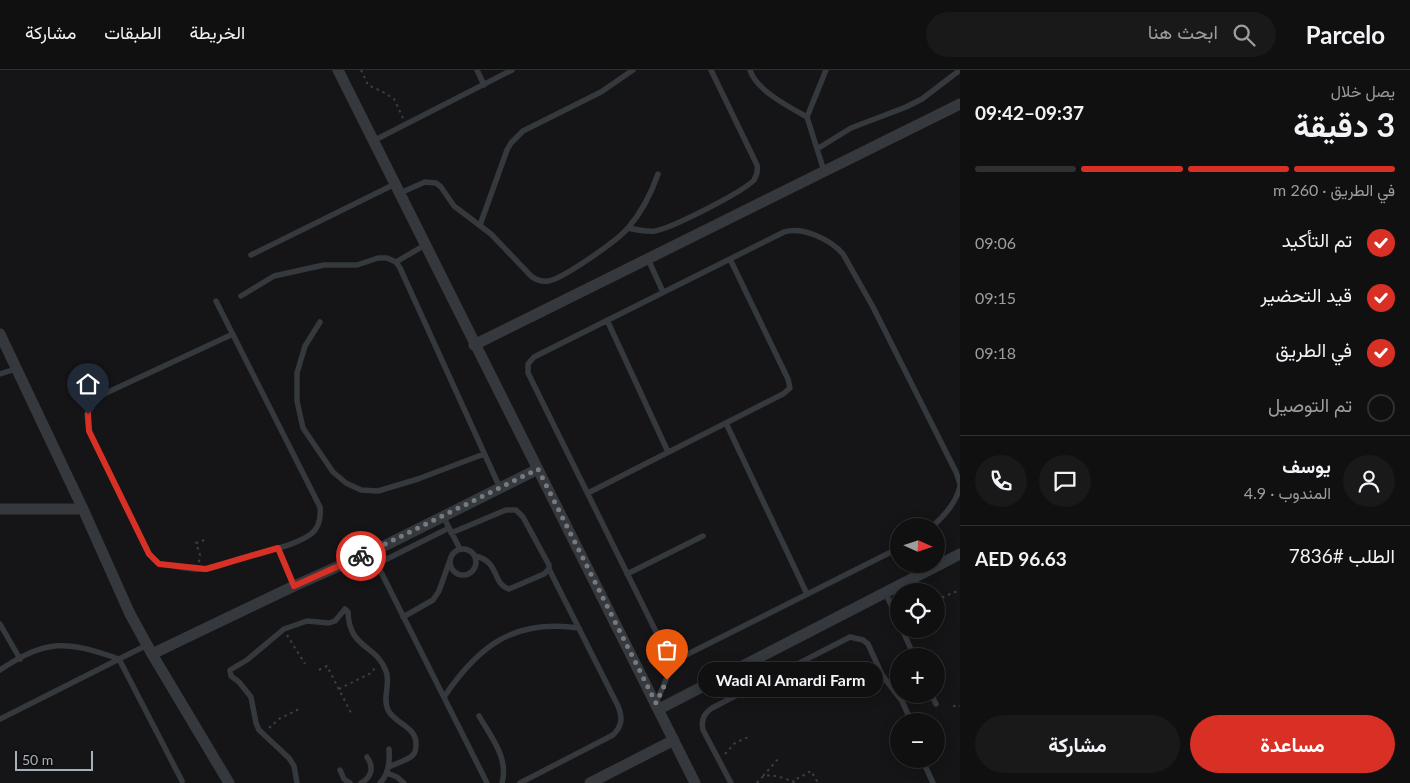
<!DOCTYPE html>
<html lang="ar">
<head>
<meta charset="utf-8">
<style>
	body { margin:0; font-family:Lato,Vazirmatn,sans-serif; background:#19191a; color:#f1f3f6; direction:rtl; height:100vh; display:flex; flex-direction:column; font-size:19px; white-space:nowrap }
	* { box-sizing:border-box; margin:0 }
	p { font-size:16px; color:#9c9d9f }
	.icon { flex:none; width:28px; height:28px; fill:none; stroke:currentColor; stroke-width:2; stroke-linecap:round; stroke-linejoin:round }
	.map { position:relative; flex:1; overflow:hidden; direction:ltr }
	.drawer { display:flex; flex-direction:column; background:#101011; width:450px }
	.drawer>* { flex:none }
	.needle { width:32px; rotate:93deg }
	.fabs { position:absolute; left:890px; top:448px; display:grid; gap:10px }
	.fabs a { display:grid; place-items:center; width:55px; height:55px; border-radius:50%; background:#101011; box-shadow:0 2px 12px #0003,0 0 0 1px #303031; font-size:25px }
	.scale { position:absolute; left:15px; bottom:12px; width:78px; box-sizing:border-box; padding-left:5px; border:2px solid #a5b0b8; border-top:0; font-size:14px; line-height:18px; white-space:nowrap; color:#a5b0b8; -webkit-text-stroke:4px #101012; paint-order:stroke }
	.pin { position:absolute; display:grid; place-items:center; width:42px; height:42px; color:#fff; margin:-51px -21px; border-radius:50% 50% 50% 0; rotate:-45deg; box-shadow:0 0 5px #0007 }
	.pin .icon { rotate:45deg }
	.courier { position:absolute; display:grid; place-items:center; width:50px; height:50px; margin:-25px; border:4px solid #d93025; border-radius:50%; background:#fff; color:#222; box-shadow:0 1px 6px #0007 }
	.bubble { position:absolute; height:35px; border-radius:18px; background:#101011; box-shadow:0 2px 12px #0003,0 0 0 1px #303031; font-size:16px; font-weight:700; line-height:35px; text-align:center; direction:rtl }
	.headline em { font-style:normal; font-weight:700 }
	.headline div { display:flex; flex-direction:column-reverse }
	.headline { display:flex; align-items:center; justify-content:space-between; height:85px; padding:0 15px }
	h1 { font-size:32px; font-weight:700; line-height:38px }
	.bar { display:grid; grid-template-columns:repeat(4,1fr); gap:8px 5px; align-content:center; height:60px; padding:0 15px }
	.bar i { height:6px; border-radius:4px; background:#303031 }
	.bar .active { background:#d93025 }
	.bar p { grid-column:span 4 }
	.line { display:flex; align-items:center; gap:12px; padding:0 15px; border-top:1px solid #303031 }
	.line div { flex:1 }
	.round { display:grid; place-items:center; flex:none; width:52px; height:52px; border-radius:26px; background:#19191a }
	ol { padding:0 15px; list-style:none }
	li { display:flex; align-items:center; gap:15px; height:55px }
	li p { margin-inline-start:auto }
	li .icon { padding:5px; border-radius:50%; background:#d93025; color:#fff; stroke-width:4 }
	li:last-child { color:#9c9d9f }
	li i { width:28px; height:28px; border:2px solid #303031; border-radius:50% }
	.cta { display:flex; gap:10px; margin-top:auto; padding:10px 15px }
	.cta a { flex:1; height:58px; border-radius:30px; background:#d93025; color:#fff; font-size:20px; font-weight:700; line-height:58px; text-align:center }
	.cta a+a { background:#19191a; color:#f1f3f6 }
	header { display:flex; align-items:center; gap:30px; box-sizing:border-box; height:70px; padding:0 25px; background:#101011; border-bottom:1px solid #303031 }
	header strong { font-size:24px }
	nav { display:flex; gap:28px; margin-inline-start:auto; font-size:18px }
	.search { width:350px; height:45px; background:#19191a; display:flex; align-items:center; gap:12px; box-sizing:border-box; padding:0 18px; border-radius:28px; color:#9c9d9f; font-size:19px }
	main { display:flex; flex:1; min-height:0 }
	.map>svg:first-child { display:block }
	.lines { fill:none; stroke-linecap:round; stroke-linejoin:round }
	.path { stroke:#3b3f43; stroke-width:2; stroke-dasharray:2.5 4; stroke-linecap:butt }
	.service { stroke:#35383c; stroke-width:5.5 }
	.minor { stroke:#35383c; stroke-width:11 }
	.done { stroke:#737a80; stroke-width:5; stroke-dasharray:0 9 }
	.route { stroke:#d93025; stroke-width:6 }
</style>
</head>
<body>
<header>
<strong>Parcelo</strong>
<div class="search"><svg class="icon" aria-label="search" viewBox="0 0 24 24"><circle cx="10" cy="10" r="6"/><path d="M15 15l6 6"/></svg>ابحث هنا</div>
<nav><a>الخريطة</a><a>الطبقات</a><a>مشاركة</a></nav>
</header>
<main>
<section class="drawer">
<div class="headline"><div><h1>3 دقيقة</h1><p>يصل خلال</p></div><em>09:37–09:42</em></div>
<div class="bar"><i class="active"></i><i class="active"></i><i class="active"></i><i></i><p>في الطريق · 260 m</p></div>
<ol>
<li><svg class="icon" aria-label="check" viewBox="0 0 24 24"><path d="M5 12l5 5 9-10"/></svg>تم التأكيد<p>09:06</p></li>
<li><svg class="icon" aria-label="check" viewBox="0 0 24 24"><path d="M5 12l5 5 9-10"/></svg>قيد التحضير<p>09:15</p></li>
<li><svg class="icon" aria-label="check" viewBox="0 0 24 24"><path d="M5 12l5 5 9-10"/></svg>في الطريق<p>09:18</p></li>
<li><i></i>تم التوصيل</li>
</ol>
<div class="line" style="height:90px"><a class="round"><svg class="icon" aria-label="person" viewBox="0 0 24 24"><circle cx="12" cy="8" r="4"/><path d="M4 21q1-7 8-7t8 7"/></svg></a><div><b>يوسف</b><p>المندوب · 4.9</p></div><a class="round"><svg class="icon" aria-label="chat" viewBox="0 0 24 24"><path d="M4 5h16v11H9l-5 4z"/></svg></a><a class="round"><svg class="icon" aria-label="phone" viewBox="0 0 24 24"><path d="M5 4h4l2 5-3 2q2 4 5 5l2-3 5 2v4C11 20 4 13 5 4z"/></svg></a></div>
<div class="line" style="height:65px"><div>الطلب #7836</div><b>AED 96.63</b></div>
<div class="cta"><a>مساعدة</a><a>مشاركة</a></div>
</section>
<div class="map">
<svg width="960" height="713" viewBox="0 0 960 713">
	<rect width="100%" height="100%" fill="#151517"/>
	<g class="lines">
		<path class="path" d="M361 0 368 15 383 22 394 29 403 48
			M199 492 200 485 196 473 207 469
			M936 530 960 520
			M287 565 305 594
			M319 600 327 596 351 643
			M339 619 371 603 375 598
			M953 636H960
			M269 658 279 649 301 638
			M725 684 735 673 748 667
			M763 706 779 688
			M757 713C765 699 780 708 793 711
			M794 713 793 711 811 701 817 711 813 713"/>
		<path class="service" d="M477 0 484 15
			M750 0C756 20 789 37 807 47
			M373 71 512 0
			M817 79 851 58 906 37 922 29 960 0
			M824 101 807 47 826 0
			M400 123 425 112 436 113 441 117 454 136 491 164 531 206C536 210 541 212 548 211 563 209 618 170 628 158 642 142 651 124 658 104
			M480 155 507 80 511 73 523 61 601 22 633 0
			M628 158C637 160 646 162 655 161 672 158 743 122 754 110 757 105 758 100 757 95L711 0
			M251 185 395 114
			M648 189 663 222
			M396 192 425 175
			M241 226 274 206 324 195H357L378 188H387L396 192 400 198 500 418
			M216 231 320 437C321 447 320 457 311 464 293 477 263 481 242 488 230 491 218 498 205 499 193 501 173 495 159 494L149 484 89 361 87 344 98 328 106 323 233 264
			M607 250 668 382
			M320 252 305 276 297 303V331L303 358 333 402 346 413 361 420 378 421 418 409 484 384
			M0 304 16 299
			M726 353 807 524
			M588 423 783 324 790 318 788 309 730 189
			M443 446 460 479
			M933 456C944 446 957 431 960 416
			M449 458 383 491 379 498 487 713
			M451 463 506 440H516L523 447 549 495V499L544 504 509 519C492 514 500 491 475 486
			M278 478 294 516
			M450 492a13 13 0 1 1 26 0a13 13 0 1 1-26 0Z
			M627 504 703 466
			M885 522 899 552
			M403 547 433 530 439 521 450 490
			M0 554 20 589
			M902 559 914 586
			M674 591 670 589 668 586 528 303V294L534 287 784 162C803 156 831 170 843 184L873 237 956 402 960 414
			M0 600C48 568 67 571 119 589L182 711
			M931 624 936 634
			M444 627C479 575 514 549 579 558
			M656 633 674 591 899 478
			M479 646C491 667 509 688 502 713
			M0 649 147 575
			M922 689 933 713
			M340 700 344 709 350 713
			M387 703 397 707 404 713
			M297 713 294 696 289 688 259 660 256 653 251 627 239 612 231 606 230 600 247 590 284 559 307 551 329 553 335 551 345 539 348 542C349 579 376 574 386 601 391 614 382 627 388 640 395 654 416 656 416 674 416 678 416 682 413 685 407 691 396 693 389 697
			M361 713C372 707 374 697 367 687
			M380 713C389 704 390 692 389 679
			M520 713 613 665C622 656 623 648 618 636L549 499
			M731 713 703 660C701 651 704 643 712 638L850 567 863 570 868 574 882 605 902 631 911 651"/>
		<path class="minor" d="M338 0 695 713
			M0 264 83 439 130 544 152 584 229 713
			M474 275 960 34
			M0 439H83
			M152 584 294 516 386 475 538 399
			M659 639 960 484
			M590 713 674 670"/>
	</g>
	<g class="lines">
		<path class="done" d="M361 486 538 399 656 633 667 610"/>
		<path class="route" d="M88 344 89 361 149 484 159 494 206 499 278 478 294 516 361 486"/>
	</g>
</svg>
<div class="fabs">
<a><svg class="needle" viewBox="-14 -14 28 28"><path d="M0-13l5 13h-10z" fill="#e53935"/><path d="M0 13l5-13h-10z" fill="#9c9d9f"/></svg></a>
<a><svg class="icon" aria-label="locate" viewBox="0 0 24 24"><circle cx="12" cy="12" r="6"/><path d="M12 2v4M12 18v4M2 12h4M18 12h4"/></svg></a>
<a>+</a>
<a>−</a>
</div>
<div class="scale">50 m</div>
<div class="pin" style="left:667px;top:610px;background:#ea580c"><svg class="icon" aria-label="bag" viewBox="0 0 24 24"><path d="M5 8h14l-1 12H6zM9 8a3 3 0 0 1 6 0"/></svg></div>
<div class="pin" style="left:88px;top:344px;background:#1f2937"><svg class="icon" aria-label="home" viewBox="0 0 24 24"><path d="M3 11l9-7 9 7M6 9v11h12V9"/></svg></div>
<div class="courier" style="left:361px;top:486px"><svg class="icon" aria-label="bike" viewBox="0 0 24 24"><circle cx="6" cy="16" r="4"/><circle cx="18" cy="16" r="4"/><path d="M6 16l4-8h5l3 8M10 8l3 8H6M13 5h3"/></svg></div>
<div class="bubble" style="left:698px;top:592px;width:185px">Wadi Al Amardi Farm</div>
</div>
</main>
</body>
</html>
